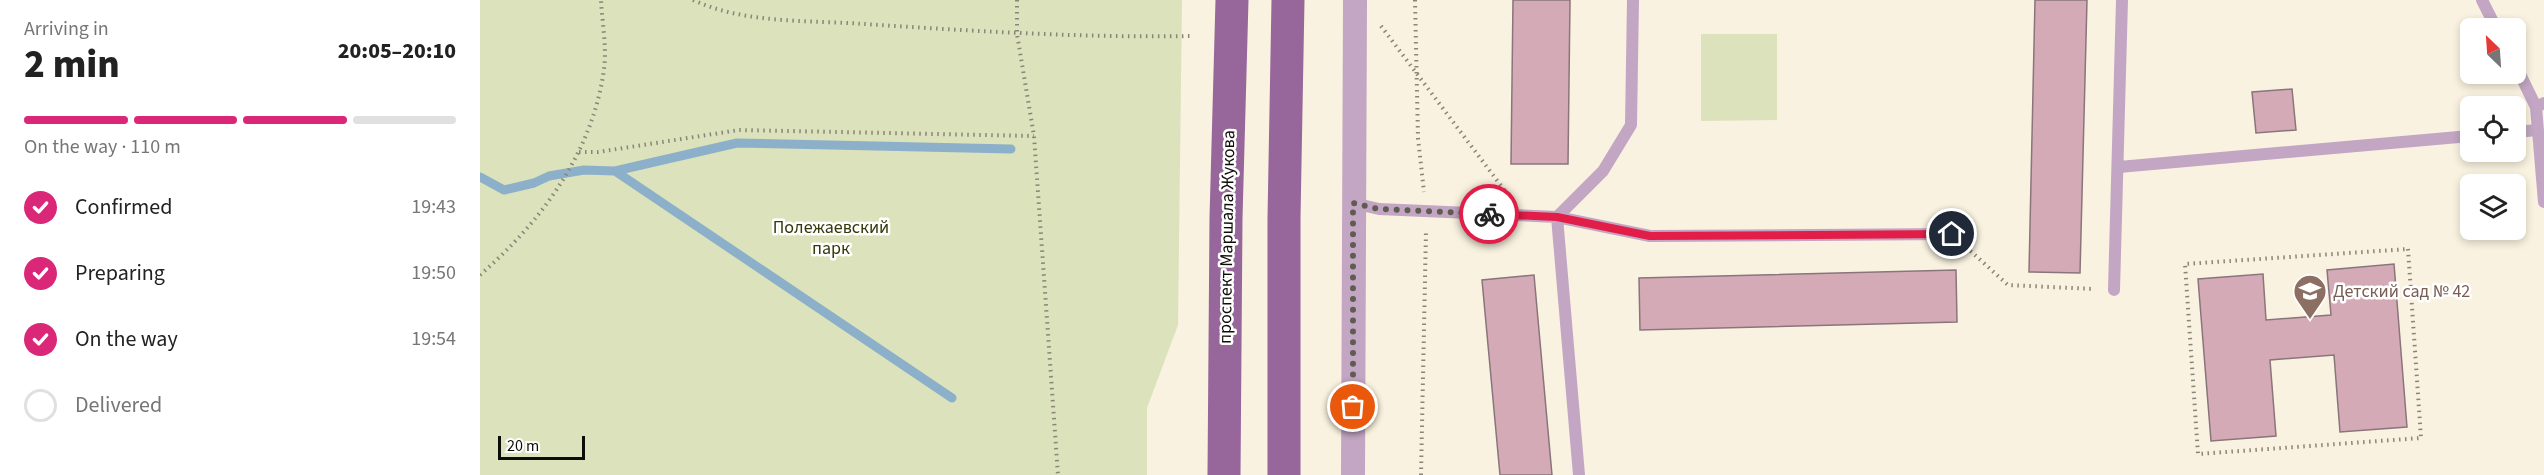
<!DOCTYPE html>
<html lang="en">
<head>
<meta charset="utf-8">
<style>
	body { margin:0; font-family:"Source Sans 3",sans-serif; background:#f6f6f6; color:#222; height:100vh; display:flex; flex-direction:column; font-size:22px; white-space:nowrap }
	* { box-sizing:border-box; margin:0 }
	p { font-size:20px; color:#767676 }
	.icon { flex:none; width:33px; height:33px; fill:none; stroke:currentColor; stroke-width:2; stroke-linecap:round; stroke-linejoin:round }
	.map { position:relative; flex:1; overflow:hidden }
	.panel { display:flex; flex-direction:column; background:#fff; width:480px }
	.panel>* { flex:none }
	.needle { width:39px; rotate:335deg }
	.fabs { position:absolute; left:1980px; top:18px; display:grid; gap:12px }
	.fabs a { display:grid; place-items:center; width:66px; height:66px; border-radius:9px; background:#fff; box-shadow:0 3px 9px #0003; font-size:30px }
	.scale { position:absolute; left:18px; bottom:15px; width:87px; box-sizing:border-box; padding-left:6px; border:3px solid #0e0c06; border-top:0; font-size:16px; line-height:21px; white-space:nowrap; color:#0e0c06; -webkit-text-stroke:4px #fff; paint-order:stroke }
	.pin { position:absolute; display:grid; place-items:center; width:51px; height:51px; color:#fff; margin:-26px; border:3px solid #fff; border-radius:50%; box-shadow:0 2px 6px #0007 }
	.courier { position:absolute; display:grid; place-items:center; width:60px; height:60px; margin:-30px; border:4px solid #e11d48; border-radius:50%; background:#fff; color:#222; box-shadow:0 2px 8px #0007 }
	.overview em { font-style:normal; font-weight:800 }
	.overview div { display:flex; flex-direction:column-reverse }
	.overview { display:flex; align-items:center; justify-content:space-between; height:102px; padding:0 24px }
	h1 { font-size:39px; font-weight:800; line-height:45px }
	.bar { display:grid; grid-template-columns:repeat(4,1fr); gap:9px 6px; align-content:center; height:72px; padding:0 24px }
	.bar i { height:8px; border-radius:4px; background:#e0e0e0 }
	.bar .selected { background:#db2777 }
	.bar p { grid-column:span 4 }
	ol { padding:0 24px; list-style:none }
	li { display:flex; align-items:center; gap:18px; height:66px }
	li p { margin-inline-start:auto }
	li .icon { padding:6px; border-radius:50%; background:#db2777; color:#fff; stroke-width:4 }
	li:last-child { color:#767676 }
	li i { width:33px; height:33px; border:3px solid #e0e0e0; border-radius:50% }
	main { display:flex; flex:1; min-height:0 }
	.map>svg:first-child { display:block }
	.green { fill:#dce2bb }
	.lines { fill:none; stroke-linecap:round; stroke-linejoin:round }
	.stream { stroke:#8cb0c9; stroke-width:9 }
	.building { fill:#d5aab7; stroke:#89757b; stroke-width:1.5 }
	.path { stroke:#898578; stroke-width:4; stroke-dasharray:1.5 4.5; stroke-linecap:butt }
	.lane { stroke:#c2a6c3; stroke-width:12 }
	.street { stroke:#c2a6c3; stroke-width:24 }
	.primary { stroke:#97669a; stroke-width:33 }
	.done { stroke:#605c52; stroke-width:6; stroke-dasharray:0 10.8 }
	.route { stroke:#e11d48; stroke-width:8 }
	.labels { text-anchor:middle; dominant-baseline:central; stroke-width:5; stroke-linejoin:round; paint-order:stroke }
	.park-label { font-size:18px; fill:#353809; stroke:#fff }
	.street-label { font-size:18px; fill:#0e0c06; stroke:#fff }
	.education-label { font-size:18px; fill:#785e54; stroke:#fff; text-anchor:start }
</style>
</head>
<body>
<main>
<section class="panel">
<div class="overview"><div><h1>2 min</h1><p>Arriving in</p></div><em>20:05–20:10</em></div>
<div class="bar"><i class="selected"></i><i class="selected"></i><i class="selected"></i><i></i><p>On the way · 110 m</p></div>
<ol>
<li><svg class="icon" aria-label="check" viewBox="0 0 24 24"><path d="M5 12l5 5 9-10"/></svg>Confirmed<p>19:43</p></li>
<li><svg class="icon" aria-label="check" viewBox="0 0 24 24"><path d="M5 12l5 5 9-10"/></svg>Preparing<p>19:50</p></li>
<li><svg class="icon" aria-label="check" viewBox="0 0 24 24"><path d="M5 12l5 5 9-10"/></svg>On the way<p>19:54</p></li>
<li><i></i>Delivered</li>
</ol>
</section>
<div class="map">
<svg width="2064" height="475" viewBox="0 0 2064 475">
	<rect width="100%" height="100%" fill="#f9f2e0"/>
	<path class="green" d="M0 0H702L698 325 667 408V475H0Z
		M1221 34H1297V120L1221 121Z"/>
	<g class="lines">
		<path class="stream" d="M135 171 257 143 531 149
			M0 177 24 190 54 183 69 176 104 170 135 171 472 398"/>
	</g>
	<path class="building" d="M1033 0H1090L1088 164H1031Z
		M1555 0H1607L1600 273 1549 272Z
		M1812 89 1816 130 1776 133 1772 92Z
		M1914 264 1927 427 1860 432 1854 355 1790 360 1796 436 1731 441 1718 279 1783 274 1786 320 1851 315 1847 270Z
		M1476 270 1477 322 1160 330 1159 278Z
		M1054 275 1072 475H1020L1002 280Z"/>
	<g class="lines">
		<path class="path" d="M213 0C265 24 328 20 384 24 493 31 603 38 713 36
			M537 0V34L554 136 578 475
			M935 0 938 138 944 192
			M901 26 1028 195
			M99 152H118L259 130 554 136
			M1486 247 1528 285 1613 289
			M1928 249 1941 438 1718 454 1705 264Z
			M0 275C61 222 113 152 124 69 127 47 122 22 121 0
			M941 475 946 230"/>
		<path class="lane" d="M2002 0 2016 28
			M2036 66 2056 107 2064 103
			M2056 107 2064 202
			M2036 132 2057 130
			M1639 167 1990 136
			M873 203 899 209 1077 217 1123 171 1151 125 1153 0
			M1634 290 1642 0
			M1099 475 1077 217 1170 236 1472 234"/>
		<path class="street" d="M873 475 875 0"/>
		<path class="primary" d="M744 475 746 218 752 0
			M804 475V218L808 0"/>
	</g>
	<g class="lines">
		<path class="done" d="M873 407V203L899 209 1009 214"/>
		<path class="route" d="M1009 214 1077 217 1170 236 1472 234"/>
	</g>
	<defs>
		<symbol id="school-pin" viewBox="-11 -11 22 30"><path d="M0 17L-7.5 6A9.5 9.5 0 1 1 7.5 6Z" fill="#8d6e63" stroke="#fff"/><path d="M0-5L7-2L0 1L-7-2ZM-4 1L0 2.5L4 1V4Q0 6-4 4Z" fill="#fff"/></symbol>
	</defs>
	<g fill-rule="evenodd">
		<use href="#school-pin" x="1811" y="272" width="38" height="52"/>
	</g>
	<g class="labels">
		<g class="park-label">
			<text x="351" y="227">Полежаевский<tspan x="351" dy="21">парк</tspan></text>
		</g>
		<g class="street-label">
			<text transform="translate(747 237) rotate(-89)">проспект Маршала Жукова</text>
		</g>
		<g class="education-label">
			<text x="1853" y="291">Детский сад № 42</text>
		</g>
	</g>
</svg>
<div class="fabs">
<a><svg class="needle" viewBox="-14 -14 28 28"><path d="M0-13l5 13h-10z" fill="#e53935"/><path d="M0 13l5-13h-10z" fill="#767676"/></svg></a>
<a><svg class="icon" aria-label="locate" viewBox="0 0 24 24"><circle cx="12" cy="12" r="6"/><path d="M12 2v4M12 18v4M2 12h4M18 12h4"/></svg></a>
<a><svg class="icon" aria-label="layers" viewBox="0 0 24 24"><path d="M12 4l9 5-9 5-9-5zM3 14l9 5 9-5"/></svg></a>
</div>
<div class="scale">20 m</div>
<div class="pin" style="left:873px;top:407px;background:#ea580c"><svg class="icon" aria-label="bag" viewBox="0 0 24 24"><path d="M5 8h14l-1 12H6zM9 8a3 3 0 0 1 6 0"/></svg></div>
<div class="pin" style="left:1472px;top:234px;background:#1f2937"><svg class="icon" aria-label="home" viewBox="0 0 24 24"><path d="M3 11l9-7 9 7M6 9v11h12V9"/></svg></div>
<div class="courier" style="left:1009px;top:214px"><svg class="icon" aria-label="bike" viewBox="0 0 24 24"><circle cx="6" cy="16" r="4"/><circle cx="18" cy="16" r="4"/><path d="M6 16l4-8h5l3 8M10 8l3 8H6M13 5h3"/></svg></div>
</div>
</main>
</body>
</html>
